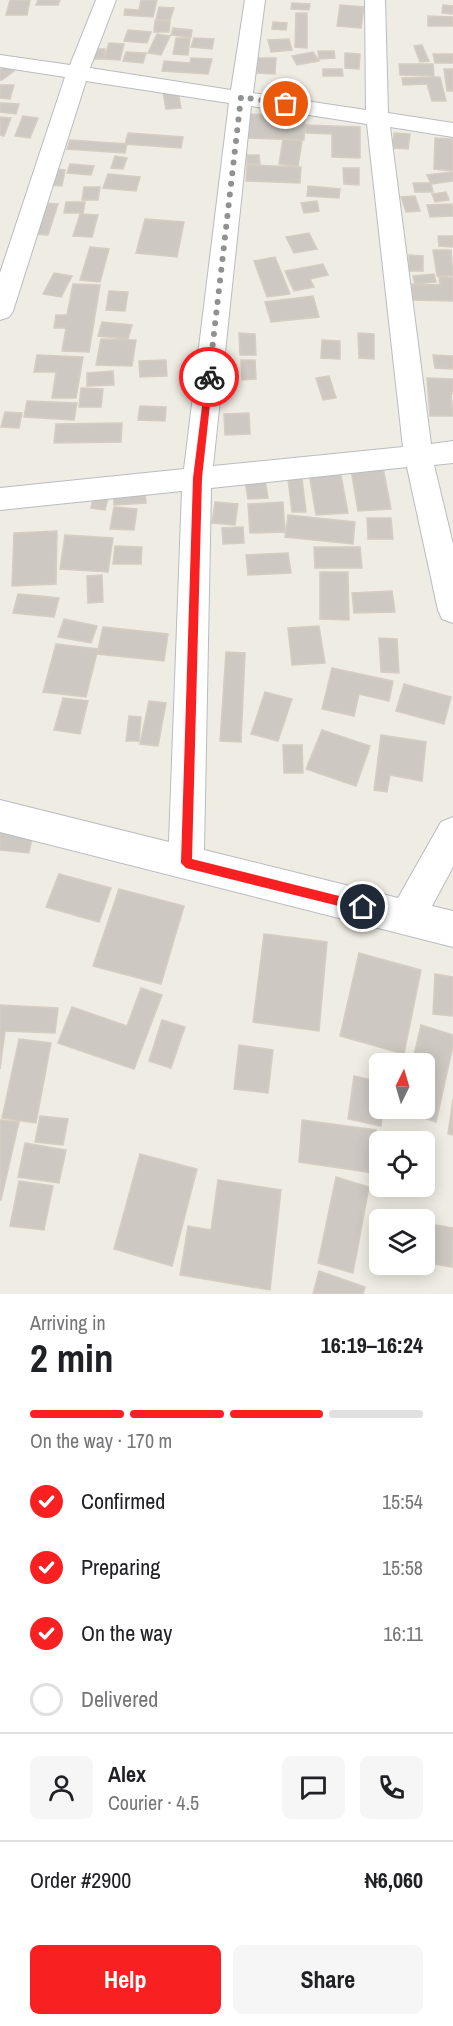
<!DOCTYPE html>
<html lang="en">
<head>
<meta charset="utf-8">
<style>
	body { margin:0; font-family:"Archivo Narrow",sans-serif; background:#f6f6f6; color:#202124; height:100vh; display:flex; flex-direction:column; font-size:22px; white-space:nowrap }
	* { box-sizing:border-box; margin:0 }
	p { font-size:20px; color:#757577 }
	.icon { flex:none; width:33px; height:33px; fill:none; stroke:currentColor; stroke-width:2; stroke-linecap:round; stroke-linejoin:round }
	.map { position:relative; height:1294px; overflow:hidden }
	.side { display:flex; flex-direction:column; background:#fff; flex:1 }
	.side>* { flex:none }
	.needle { width:39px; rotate:5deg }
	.tools { position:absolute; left:369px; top:1053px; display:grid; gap:12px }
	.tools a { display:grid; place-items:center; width:66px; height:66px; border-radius:9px; background:#fff; box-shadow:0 3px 15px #0003; font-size:30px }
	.pin { position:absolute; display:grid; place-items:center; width:51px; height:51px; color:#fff; margin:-26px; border:3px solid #fff; border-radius:50%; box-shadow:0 2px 6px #0007 }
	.courier { position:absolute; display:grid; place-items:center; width:60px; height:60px; margin:-30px; border:4px solid #f92021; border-radius:50%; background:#fff; color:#222; box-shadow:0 2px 8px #0007 }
	.headline em { font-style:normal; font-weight:800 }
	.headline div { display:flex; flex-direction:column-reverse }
	.headline { display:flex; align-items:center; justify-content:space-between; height:102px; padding:0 30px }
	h1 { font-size:39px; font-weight:800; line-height:45px }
	.bar { display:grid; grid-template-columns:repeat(4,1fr); gap:9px 6px; align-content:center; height:72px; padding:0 30px }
	.bar i { height:8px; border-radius:4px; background:#e0e0e0 }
	.bar .active { background:#f92021 }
	.bar p { grid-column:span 4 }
	.line { display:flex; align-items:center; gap:15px; padding:0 30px; border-top:2px solid #e0e0e0 }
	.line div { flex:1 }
	.round { display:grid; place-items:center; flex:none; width:63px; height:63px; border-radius:9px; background:#f6f6f6 }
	ol { padding:0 30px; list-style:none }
	li { display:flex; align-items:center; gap:18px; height:66px }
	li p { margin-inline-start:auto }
	li .icon { padding:6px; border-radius:50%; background:#f92021; color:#fff; stroke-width:4 }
	li:last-child { color:#757577 }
	li i { width:33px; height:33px; border:3px solid #e0e0e0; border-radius:50% }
	.button { display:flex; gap:12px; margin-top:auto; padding:12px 30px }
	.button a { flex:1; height:69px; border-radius:9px; background:#f92021; color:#fff; font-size:24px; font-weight:800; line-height:69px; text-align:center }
	.button a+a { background:#f6f6f6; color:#202124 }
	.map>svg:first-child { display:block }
	.building { fill:#cdc9c2; stroke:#d5cdc1; stroke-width:1.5 }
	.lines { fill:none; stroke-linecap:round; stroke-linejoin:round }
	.street-casing { stroke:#b8bcc1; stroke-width:2 }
	.street { fill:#fff; fill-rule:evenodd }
	.route { fill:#f92021 }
	.done { stroke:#8f9291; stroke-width:6; stroke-dasharray:0 10.8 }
</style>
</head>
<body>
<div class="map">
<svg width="453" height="1294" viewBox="0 0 453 1294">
	<rect width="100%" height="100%" fill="#efece3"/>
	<path class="building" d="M10 0H30L27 15H6Z
		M38 0H60L58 5H36Z
		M141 0H157L153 17 124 15 125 9 139 10Z
		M292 3 310 4 309 10 291 9Z
		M340 5 364 7 361 28 337 26Z
		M443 5 453 6V14L442 13Z
		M159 7 174 8 170 20H156Z
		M296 13H307V48L295 47Z
		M428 16 453 17V26H428Z
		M155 21H170L169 32H154Z
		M273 22 287 23 286 30 272 29Z
		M173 28 192 30 191 37 171 35Z
		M128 30 151 32 147 43 124 41Z
		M157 34 170 36 161 55 148 53Z
		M176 38H190L188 55 173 54Z
		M194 38 214 39 212 49 191 47Z
		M289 39 292 50 271 52 268 40Z
		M109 43 124 44 120 60 104 59Z
		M422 45 429 61 420 62 414 46Z
		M91 49H105L104 59H89Z
		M318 51H334L335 58 319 59Z
		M126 52 146 53 143 63 123 61Z
		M313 52 319 61 297 65 292 56Z
		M345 53 360 54 359 69 345 68Z
		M433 54H453V63H435Z
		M191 58 212 59 208 74 162 71 164 61 190 63Z
		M258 58H276L275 74 257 73Z
		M399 64H433L434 76 400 75Z
		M4 67 14 71 2 80H0V70Z
		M323 69H342L343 76H323Z
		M444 69H453V91H447Z
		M440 77 446 101H432L427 84 403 85 402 78Z
		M0 85H14L10 99 0 98Z
		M178 91 181 108 166 109 163 92Z
		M0 103 19 104 16 114 0 112Z
		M250 114 305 116 304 140 248 138Z
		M23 116 38 118 30 138 15 136Z
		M0 117 11 118 4 136 0 135Z
		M306 125 360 127V158L332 157V134L306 133Z
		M128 133 183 137 181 148 125 144Z
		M394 133 410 134 408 149 393 148Z
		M435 138 453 139V171L434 169Z
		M283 139 302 141 298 166 279 164Z
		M70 140 127 144 125 153 67 149Z
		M247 155H259L260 164H247Z
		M115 156 127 158 123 169 111 168Z
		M70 164 94 166 91 175 67 173Z
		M247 165 301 167 300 183 246 181Z
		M343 168H359V185L344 184Z
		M54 169 65 170 62 186 50 185Z
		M453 172V181L431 184 427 175Z
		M108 174 140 177 136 191 103 188Z
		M413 183H431L433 192H415Z
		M308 186 340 189 339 198 307 196Z
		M84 187H100L98 200H82Z
		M446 192 449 200 435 202 432 194Z
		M415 196 420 211 406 212 401 197Z
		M317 201 319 211 304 213 301 203Z
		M66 202H85L83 213H64Z
		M43 203 58 204 48 235 33 234Z
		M452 204 453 216 430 217 427 205Z
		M80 214 98 215 92 237 73 236Z
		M145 219 184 222 177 257 136 253Z
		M309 233 317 249 294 253 286 237Z
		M438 236H453V247L439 246Z
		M90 247 109 249 100 282 80 280Z
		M433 250H451L453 276H437Z
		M409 255 423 256V271H409Z
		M275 257 290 294 267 297 254 261Z
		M323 264 328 275 310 279 314 287 294 291 285 271Z
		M54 273 72 276 61 297 43 294Z
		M434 274 436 282 415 284 413 276Z
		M439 277 453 278V301L412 300V284L440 285Z
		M73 284 100 285 89 352 62 351 66 328H54L56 315H67Z
		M109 291 128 292 125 311 106 310Z
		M313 296 319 317 271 322 265 302Z
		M102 322 132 325 128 339 98 336Z
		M239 333 255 334 256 355H240Z
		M358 333 374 334V359L359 358Z
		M101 339 136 340 132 366 96 365Z
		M322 340 340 341V359L321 358Z
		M37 355 83 357 76 398H52L56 372H34Z
		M433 355 453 356V369L435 368Z
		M166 360 167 376 140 377 139 361Z
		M241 360H255L256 379 242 380Z
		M113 371 114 385 87 386V373Z
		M329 376 336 398 323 400 316 378Z
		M427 378 453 379V394L451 393 453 416H430Z
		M81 388 103 389 101 407H79Z
		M27 401 77 403 74 420 24 417Z
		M140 406 166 407 165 421 138 420Z
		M5 412 22 413 19 428 1 427Z
		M249 413 250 434 225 435 224 414Z
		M122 423 121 442 54 443 56 424Z
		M381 457 391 509 358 511 349 458Z
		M338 459 348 513 316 515 307 461Z
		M301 470 306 512H292L287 471Z
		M264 472 268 498 248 499 244 474Z
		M144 480 146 503 114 505 113 483Z
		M96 485 111 487 105 510 91 508Z
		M215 502 238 504 235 525 212 523Z
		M283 502 285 532 250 533 248 504Z
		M114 507 137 509 134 530 110 529Z
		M288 515 355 522 353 544 285 537Z
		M367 518H391L393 539H368Z
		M243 527 244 543 223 544 222 528Z
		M57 531 56 584 12 586 14 533Z
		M65 535 113 538 108 572 60 569Z
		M115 546 142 547 141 564H113Z
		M314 547H360L362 568H315Z
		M288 553 291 573 248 575 246 555Z
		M320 572H348L349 620 320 619Z
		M102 575 103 602 88 603 87 576Z
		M392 591 395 612 354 613 352 593Z
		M18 594 59 598 54 617 13 613Z
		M64 619 97 626 91 643 58 637Z
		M319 626 325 663 292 665 288 628Z
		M103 627 168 634 164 661 97 654Z
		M379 638 397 639 399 673 381 672Z
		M56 644 98 649 86 697 43 692Z
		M226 652 245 653 241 742 220 741Z
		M332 668 393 681 389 701 359 694 354 716 322 709Z
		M404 684 451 697 444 724 396 711Z
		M265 692 292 699 278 741 251 734Z
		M63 698 88 701 80 734 54 730Z
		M149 701 166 703 158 746 140 744Z
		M129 716 141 717 139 741H126Z
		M322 730 370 746 356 786 306 769Z
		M381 735 426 742 422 781 390 775 387 792 374 790Z
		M283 745H302L303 773H284Z
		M0 825 34 829 29 853 0 850Z
		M59 874 111 888 99 922 46 907Z
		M119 889 184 906 161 984 93 966Z
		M264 934 327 942 319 1031 253 1022Z
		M359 953 421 970 404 1054 340 1036Z
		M435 974 453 977V1016L433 1014Z
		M141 988 162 995 134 1069 58 1043 72 1007 127 1026Z
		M0 1005 58 1008 55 1033 5 1031 0 1069Z
		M162 1020 185 1027 171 1068 149 1061Z
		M421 1025 453 1035V1046L436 1122 400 1110 401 1108H424V1064H412Z
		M19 1039 51 1043 36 1123 2 1118Z
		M239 1045 273 1050 268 1093 234 1089Z
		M354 1076 380 1082V1108H383L381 1126 348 1119Z
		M453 1099V1135L448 1134Z
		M40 1116 68 1119 63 1145 35 1142Z
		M0 1120 19 1122 1 1200H0Z
		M302 1120 376 1130 373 1173 299 1162Z
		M25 1143 66 1150 59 1183 18 1177Z
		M140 1154 197 1169 172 1266 114 1249Z
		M336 1177 369 1187 353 1273 318 1263Z
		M218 1180 281 1190 270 1290 180 1275 188 1226 211 1230Z
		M19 1181 53 1186 44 1230 10 1226Z
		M424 1223 453 1228 452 1267 424 1262Z
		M319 1271 365 1287 363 1294H313Z"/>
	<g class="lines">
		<defs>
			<path id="street" d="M96 0H116L90 68 231 90 245 0H265L253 93 366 110 365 0H385L388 113 453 123V137L390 127 431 444 453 441V463L434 465 453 544V623L442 619 438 610 407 467 211 488 204 850 398 898 441 822 453 817V867L432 906 453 911V947L0 832V800L169 842 182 491 0 510V488L184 469 229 103 86 81 13 311 9 317 0 320V273L65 77 0 67V55L70 65ZM251 106 367 124 403 447 213 466Z"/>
		</defs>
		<use href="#street" class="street-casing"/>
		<use href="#street" class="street"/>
	</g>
	<path class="route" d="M206 375 213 377 202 478 192 859 363 902 369 907 363 912 186 868 181 863 193 478Z"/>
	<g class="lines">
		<path class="done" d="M209 377 241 97 286 104"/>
	</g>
</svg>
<div class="tools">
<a><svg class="needle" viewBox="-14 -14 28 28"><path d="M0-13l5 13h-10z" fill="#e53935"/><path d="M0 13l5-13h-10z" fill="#757577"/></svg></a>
<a><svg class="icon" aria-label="locate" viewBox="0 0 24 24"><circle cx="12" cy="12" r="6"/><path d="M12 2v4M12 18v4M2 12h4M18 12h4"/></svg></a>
<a><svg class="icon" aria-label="layers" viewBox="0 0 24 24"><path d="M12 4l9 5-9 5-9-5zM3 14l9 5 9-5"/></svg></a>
</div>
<div class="pin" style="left:286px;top:104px;background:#ea580c"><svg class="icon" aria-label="bag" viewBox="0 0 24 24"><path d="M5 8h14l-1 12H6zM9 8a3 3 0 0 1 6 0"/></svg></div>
<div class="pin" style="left:363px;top:907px;background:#1f2937"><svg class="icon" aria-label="home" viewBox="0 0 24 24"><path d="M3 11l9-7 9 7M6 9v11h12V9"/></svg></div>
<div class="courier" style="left:209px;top:377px"><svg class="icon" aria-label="bike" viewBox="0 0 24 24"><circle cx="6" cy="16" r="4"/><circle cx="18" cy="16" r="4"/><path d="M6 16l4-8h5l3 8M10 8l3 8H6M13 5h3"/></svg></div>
</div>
<section class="side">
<div class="headline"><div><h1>2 min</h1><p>Arriving in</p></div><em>16:19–16:24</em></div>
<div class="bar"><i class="active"></i><i class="active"></i><i class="active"></i><i></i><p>On the way · 170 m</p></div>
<ol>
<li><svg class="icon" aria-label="check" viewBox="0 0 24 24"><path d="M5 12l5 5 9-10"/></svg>Confirmed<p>15:54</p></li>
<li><svg class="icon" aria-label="check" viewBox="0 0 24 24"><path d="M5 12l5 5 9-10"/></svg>Preparing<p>15:58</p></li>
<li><svg class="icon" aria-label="check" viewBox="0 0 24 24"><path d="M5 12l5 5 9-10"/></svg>On the way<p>16:11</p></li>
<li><i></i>Delivered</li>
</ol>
<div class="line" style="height:108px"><a class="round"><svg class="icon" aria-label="person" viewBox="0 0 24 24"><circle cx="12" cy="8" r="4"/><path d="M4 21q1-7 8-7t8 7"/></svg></a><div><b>Alex</b><p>Courier · 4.5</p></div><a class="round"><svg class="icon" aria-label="chat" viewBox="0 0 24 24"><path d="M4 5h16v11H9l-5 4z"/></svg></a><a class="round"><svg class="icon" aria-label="phone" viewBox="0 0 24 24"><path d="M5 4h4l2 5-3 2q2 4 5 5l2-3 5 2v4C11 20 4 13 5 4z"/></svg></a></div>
<div class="line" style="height:78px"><div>Order #2900</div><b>₦6,060</b></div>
<div class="button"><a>Help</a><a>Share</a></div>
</section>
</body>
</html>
